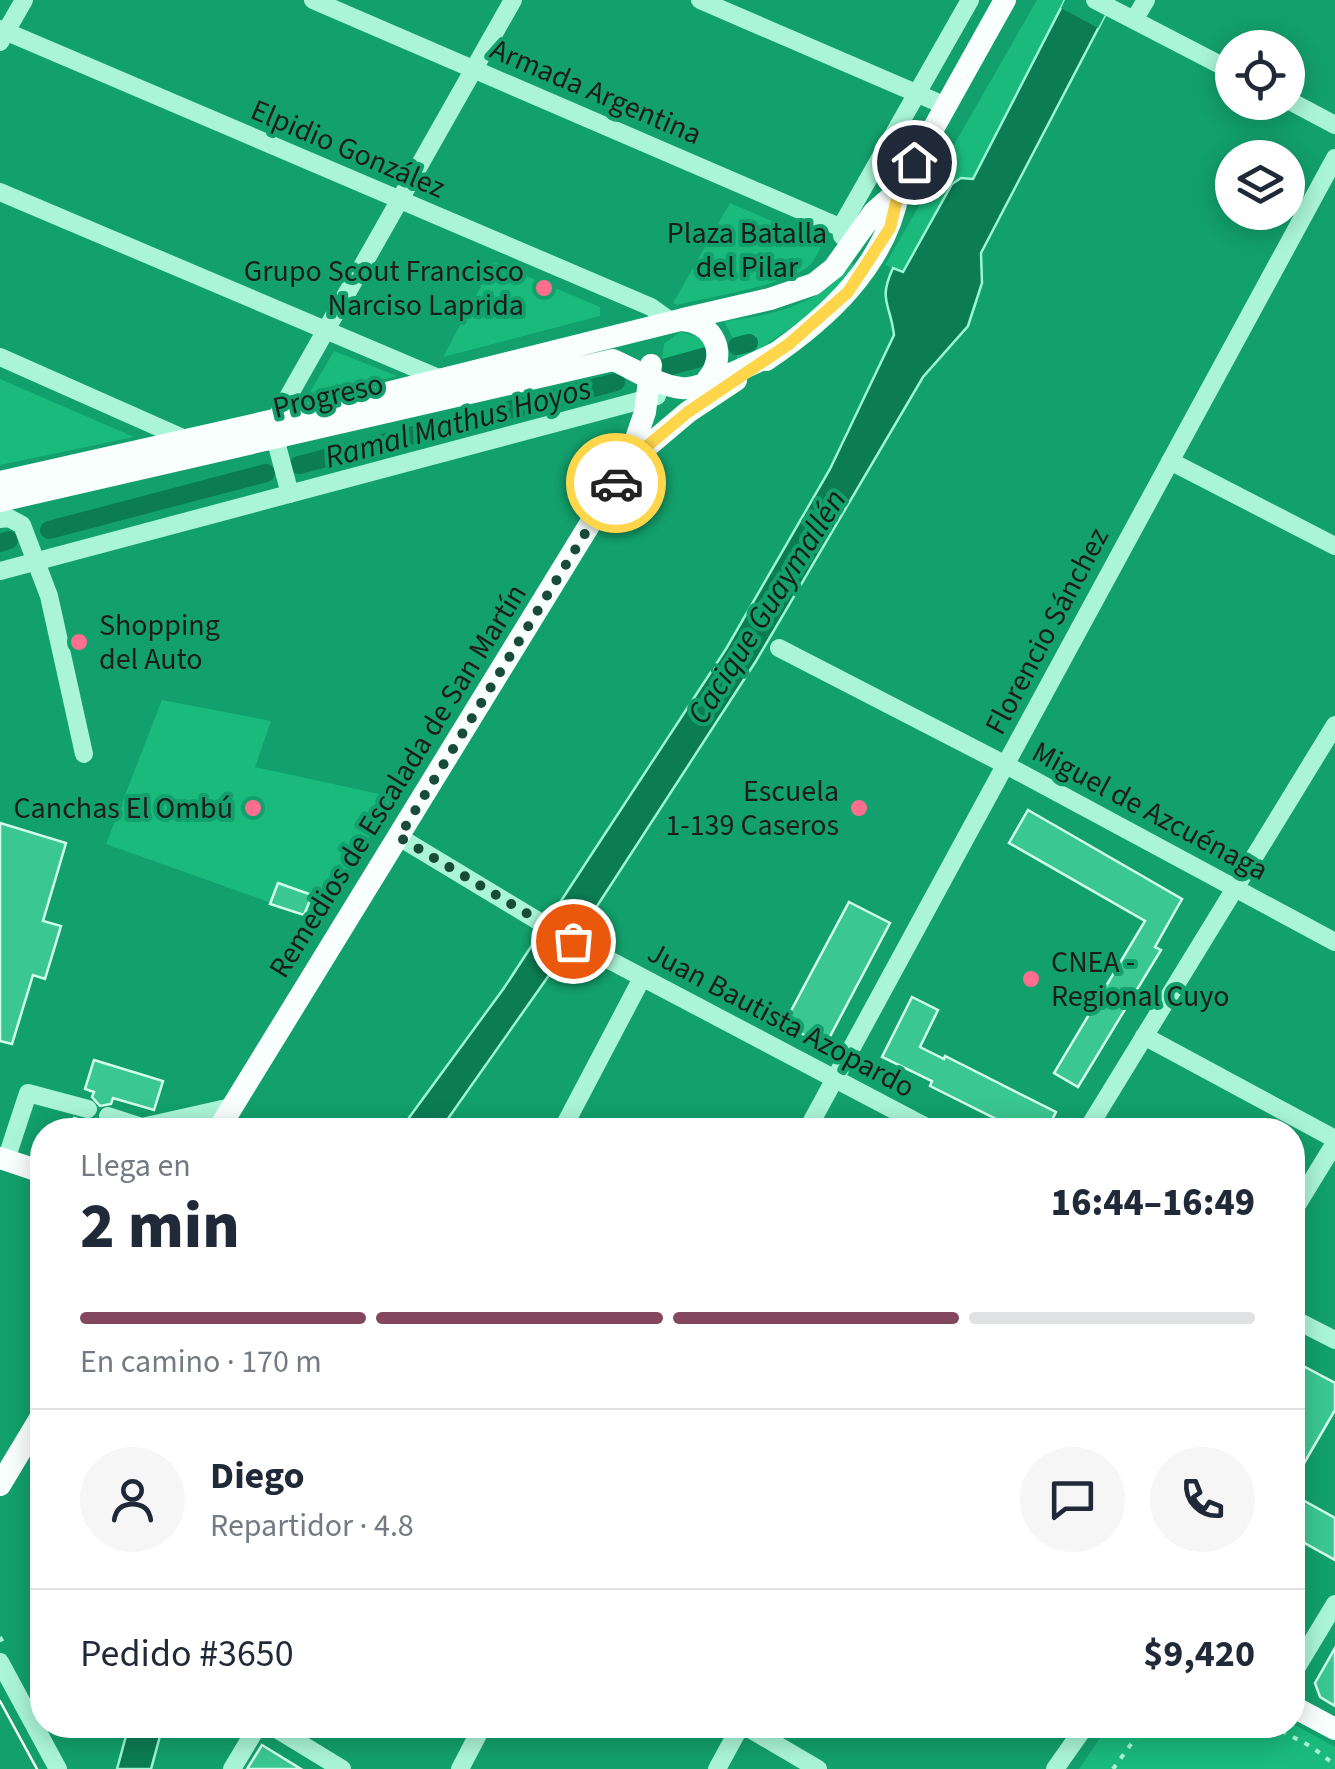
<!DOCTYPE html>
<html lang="es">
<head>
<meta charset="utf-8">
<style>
	body { margin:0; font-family:"Source Sans 3",sans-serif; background:#f6f6f7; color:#1f2937; height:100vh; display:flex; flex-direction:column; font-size:38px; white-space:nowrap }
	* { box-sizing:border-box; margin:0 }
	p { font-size:32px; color:#747a83 }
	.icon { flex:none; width:55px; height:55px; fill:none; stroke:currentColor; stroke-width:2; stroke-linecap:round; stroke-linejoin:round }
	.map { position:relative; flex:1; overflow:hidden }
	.side { position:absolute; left:30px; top:1118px; width:1275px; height:620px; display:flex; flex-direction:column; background:#fff; border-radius:40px; box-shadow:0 5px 25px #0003 }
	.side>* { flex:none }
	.tools { position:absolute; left:1215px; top:30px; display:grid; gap:20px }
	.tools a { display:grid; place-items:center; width:90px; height:90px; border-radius:50%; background:#fff; box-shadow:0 5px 25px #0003; font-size:50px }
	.pin { position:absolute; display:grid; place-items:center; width:85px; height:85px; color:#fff; margin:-42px; border:5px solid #fff; border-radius:50%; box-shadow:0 2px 10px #0007 }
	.courier { position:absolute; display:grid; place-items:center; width:100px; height:100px; margin:-50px; border:8px solid #ffd54a; border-radius:50%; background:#fff; color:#222; box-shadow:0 2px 12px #0007 }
	.overview em { font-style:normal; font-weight:800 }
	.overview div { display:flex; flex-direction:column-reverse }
	.overview { display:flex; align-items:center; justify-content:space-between; height:170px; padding:0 50px }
	h1 { font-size:65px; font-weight:800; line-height:75px }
	.bar { display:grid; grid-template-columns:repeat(4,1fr); gap:15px 10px; align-content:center; height:120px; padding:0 50px }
	.bar i { height:12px; border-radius:8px; background:#e0e1e3 }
	.bar .on { background:#84485e }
	.bar p { grid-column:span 4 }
	.line { display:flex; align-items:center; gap:25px; padding:0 50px; border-top:2px solid #e0e1e3 }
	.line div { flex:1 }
	.round { display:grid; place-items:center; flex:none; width:105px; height:105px; border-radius:52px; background:#f6f6f7 }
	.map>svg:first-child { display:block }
	.green { fill:#1aba7d }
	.water { fill:#0b7c53; stroke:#9cf8d4; stroke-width:2.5 }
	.pier { fill:#12a06c }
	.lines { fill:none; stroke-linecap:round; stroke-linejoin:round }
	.canal { stroke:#0b7c53; stroke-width:18 }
	.building { fill:#3bc792; stroke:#d3feed; stroke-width:2.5 }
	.path { stroke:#aaf5d8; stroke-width:4; stroke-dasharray:5 8; stroke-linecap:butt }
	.minor { stroke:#aaf5d8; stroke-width:18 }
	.major { stroke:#f8fffd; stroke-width:22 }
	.tram { stroke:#fff; stroke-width:2.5 }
	.done { stroke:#194b39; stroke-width:10; stroke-dasharray:0 18 }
	.route { stroke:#ffd54a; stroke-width:12 }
	.poi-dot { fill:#ff6e8e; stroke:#12a06c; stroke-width:4 }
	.labels { text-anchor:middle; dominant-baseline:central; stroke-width:8; stroke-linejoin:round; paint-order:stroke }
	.street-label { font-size:30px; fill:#1d1d1d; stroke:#12a06c }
	.park-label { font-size:30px; fill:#1b1d1c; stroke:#12a06c }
	.poi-label { font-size:30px; fill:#1d1d1d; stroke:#12a06c; text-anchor:end }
	.water-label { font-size:32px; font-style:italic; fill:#191d1b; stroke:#12a06c }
</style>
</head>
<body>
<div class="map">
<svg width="1335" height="1769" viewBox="0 0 1335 1769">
	<rect width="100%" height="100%" fill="#12a06c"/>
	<path class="green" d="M1037 0H1065L973 179 967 178 938 207 902 272 885 265Z
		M730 203 823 243C819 250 816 258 811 264 790 285 708 297 677 305L673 303Z
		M494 262 600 307V316L443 357Z
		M852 263 856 267 810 315 740 362 737 361V352L750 347 746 339 735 342 724 321C772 316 823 304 852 263Z
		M680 332 700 337 709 350 662 363 664 344Z
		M334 351 397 376 306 399Z
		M0 379 134 437 0 465Z
		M162 700 271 721 255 767 393 797 319 920 106 844Z
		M1293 1724 1335 1747V1769H1079L1109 1725Z"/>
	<path class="water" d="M1065 0H1113L981 253 982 283 968 326 923 377 756 661 590 917 440 1130H400L504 988 726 649 830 469 894 335C890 302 878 301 893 268L903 272 952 184 961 178 973 179Z
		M129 1725H163L151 1769H117Z"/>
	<path class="pier" d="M1065 0H1113L1098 28 1061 8Z
		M554 912 583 928 565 952 538 936Z"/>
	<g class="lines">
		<path class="canal" d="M737 346 749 343
			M667 367 707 356
			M299 465 616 382
			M49 530 266 473
			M0 543 9 540"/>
	</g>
	<path class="building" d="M1028 810 1182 899 1155 947 1161 950 1078 1087 1054 1073 1145 921 1009 843Z
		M0 823 66 843 43 921 61 926 45 979 33 975 12 1044 0 1041Z
		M278 883 312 895 304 915 270 904Z
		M849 902 890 923 825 1046 784 1024Z
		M912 997 938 1010 920 1047 944 1059 945 1056 1056 1112 1047 1130H1018L930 1086 932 1081 882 1057Z
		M94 1060 163 1081 154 1110 113 1098 111 1104 100 1106 92 1097 94 1092 85 1089Z
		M74 1118 86 1121 96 1119 99 1125 111 1130H70Z
		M1292 1360 1335 1383V1410L1292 1484V1433L1302 1416 1292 1394Z
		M1292 1494 1335 1518V1560L1292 1536Z
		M1335 1648V1706L1320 1697 1315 1683Z
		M262 1745 301 1769H247Z"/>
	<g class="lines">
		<path class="path" d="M0 1637 5 1647
			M1270 1725 1312 1747 1335 1765
			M1113 1769 1145 1725"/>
		<path class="minor" d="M313 0 858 235
			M700 0 946 106
			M1095 0 1232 71
			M1134 20 1146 0
			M0 29 651 307 672 322
			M0 42 24 0
			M1288 100 1335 125
			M0 192 441 379
			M842 236 841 227 970 0
			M0 357 185 439
			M1170 461 1335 546
			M290 494 278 449 275 420 513 0
			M0 519 9 518 22 525 49 596 84 754
			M0 571 657 396
			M779 648 1006 765 1335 942
			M399 837 558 933 932 1130
			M1144 1036 1335 1139
			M108 1116 142 1127
			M140 1130 142 1127 231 1107
			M562 1130 642 978
			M807 1130 1335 158
			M1087 1130 1335 725
			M6 1160 28 1093 88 1109
			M1292 1213 1335 1143
			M1292 1318 1335 1340
			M0 1662 58 1769
			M1292 1675 1335 1604
			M270 1725 342 1769
			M743 1725 818 1769
			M232 1769 256 1729 263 1725
			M460 1769 483 1725
			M717 1769 741 1725
			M1055 1769 1086 1725"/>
		<path class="major" d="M683 319 770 299 814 284 834 268 874 212 899 190 1005 0
			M766 360C827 319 886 265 899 190
			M630 461 688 412 736 380
			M0 482 310 412 680 320C714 321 729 355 707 380
			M0 501 613 360C634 369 659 386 681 388 699 391 759 361 778 352
			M218 1130 628 462 645 412 651 365
			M0 1158 42 1172
			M0 1485 42 1415
			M1292 1706 1335 1729"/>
		<path class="tram" d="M0 1701 37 1769"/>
	</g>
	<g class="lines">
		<path class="done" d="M573 941 399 837 616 483"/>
		<path class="route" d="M616 483 628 462 688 412 789 344 848 292 890 228 899 190 914 162"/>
	</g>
	<g class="poi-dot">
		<circle cx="544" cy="288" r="10"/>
		<circle cx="79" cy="642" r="10"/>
		<circle cx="253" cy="808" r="10"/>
		<circle cx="859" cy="808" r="10"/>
		<circle cx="1031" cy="979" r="10"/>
	</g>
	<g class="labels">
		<g class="street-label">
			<text transform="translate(596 92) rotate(23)">Armada Argentina</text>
			<text transform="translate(348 149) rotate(23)">Elpidio González</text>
			<text transform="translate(328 396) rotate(-13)">Progreso</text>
			<text transform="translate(1047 631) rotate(-62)">Florencio Sánchez</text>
			<text transform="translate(398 781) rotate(-58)">Remedios de Escalada de San Martín</text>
			<text transform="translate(1150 811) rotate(28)">Miguel de Azcuénaga</text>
			<text transform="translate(781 1020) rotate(28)">Juan Bautista Azopardo</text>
		</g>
		<g class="park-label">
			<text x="747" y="233">Plaza Batalla<tspan x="747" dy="34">del Pilar</tspan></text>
		</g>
		<g class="poi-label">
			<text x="524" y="271">Grupo Scout Francisco<tspan x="524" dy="34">Narciso Laprida</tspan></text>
			<text x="99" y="625" text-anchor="start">Shopping<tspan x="99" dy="34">del Auto</tspan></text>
			<text x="839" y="791">Escuela<tspan x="839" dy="34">1-139 Caseros</tspan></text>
			<text x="233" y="808">Canchas El Ombú</text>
			<text x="1051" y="962" text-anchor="start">CNEA -<tspan x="1051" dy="34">Regional Cuyo</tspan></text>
		</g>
		<g class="water-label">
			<text transform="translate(458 423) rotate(-15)">Ramal Mathus Hoyos</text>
			<text transform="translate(767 607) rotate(-58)">Cacique Guaymallén</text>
		</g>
	</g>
</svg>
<div class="tools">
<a><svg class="icon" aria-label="locate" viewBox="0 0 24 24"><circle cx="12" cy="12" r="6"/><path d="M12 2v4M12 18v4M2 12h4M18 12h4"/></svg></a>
<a><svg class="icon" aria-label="layers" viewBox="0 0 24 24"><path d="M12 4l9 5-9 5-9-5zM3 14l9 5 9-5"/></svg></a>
</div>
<div class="pin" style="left:573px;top:941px;background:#ea580c"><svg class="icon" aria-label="bag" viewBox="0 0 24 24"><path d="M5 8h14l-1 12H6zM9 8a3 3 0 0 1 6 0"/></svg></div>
<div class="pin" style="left:914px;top:162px;background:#1f2937"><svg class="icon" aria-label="home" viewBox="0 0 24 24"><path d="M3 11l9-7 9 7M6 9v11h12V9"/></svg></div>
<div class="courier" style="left:616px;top:483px"><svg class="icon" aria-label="car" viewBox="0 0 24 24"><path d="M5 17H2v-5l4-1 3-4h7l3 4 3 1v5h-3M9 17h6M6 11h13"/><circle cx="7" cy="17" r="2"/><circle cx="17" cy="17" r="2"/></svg></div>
<section class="side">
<div class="overview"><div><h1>2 min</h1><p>Llega en</p></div><em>16:44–16:49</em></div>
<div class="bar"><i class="on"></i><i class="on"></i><i class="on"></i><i></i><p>En camino · 170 m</p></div>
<div class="line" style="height:180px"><a class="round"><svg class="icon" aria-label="person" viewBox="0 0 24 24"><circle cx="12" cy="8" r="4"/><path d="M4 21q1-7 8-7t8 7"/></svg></a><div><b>Diego</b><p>Repartidor · 4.8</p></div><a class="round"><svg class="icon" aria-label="chat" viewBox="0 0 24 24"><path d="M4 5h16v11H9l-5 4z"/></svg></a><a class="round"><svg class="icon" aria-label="phone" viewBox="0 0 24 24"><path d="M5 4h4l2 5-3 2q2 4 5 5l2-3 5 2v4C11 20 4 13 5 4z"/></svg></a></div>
<div class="line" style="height:130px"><div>Pedido #3650</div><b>$9,420</b></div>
</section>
</div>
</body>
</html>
